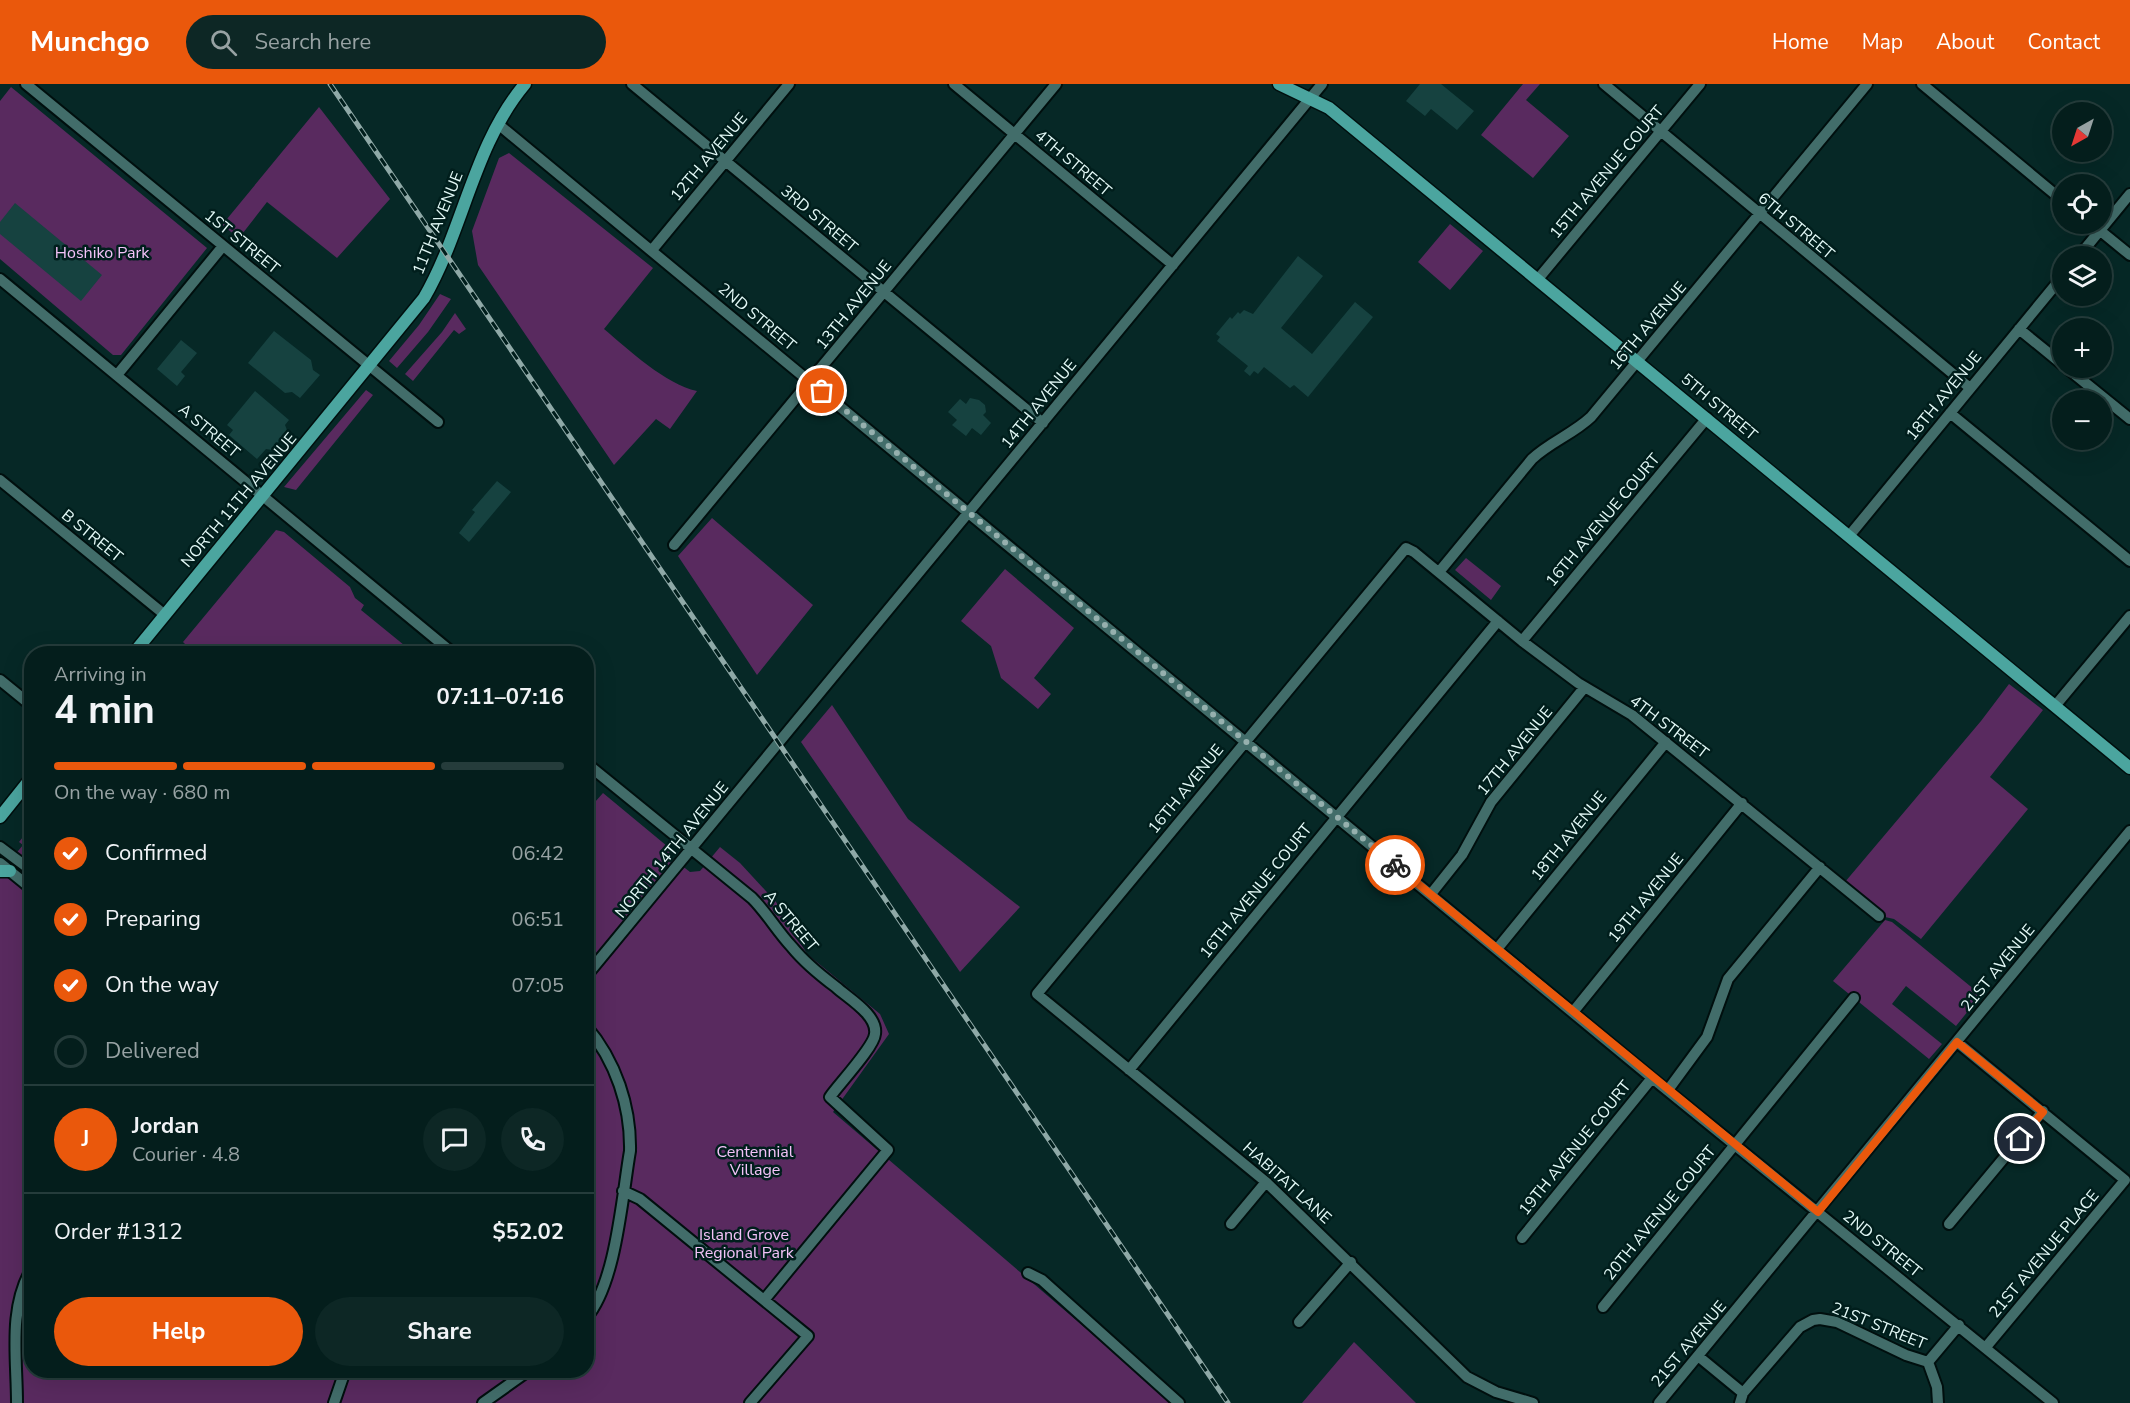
<!DOCTYPE html>
<html lang="en">
<head>
<meta charset="utf-8">
<style>
	body { margin:0; font-family:"Nunito Sans",sans-serif; background:#0d2725; color:#f1f3f6; height:100vh; display:flex; flex-direction:column; font-size:22px; white-space:nowrap }
	* { box-sizing:border-box; margin:0 }
	p { font-size:20px; color:#97a2a3 }
	.icon { flex:none; width:33px; height:33px; fill:none; stroke:currentColor; stroke-width:2; stroke-linecap:round; stroke-linejoin:round }
	.map { position:relative; flex:1; overflow:hidden }
	.sheet { position:absolute; left:24px; top:562px; width:570px; height:732px; display:flex; flex-direction:column; background:#041e1c; border-radius:24px; box-shadow:0 6px 24px #0002,0 0 0 2px #253c3b }
	.sheet>* { flex:none }
	.needle { width:39px; rotate:219deg }
	.tools { position:absolute; left:2052px; top:18px; display:grid; gap:12px }
	.tools a { display:grid; place-items:center; width:60px; height:60px; border-radius:50%; background:#041e1c; box-shadow:0 6px 24px #0002,0 0 0 2px #253c3b; font-size:30px }
	.pin { position:absolute; display:grid; place-items:center; width:51px; height:51px; color:#fff; margin:-26px; border:3px solid #fff; border-radius:50%; box-shadow:0 2px 6px #0007 }
	.courier { position:absolute; display:grid; place-items:center; width:60px; height:60px; margin:-30px; border:4px solid #ea580c; border-radius:50%; background:#fff; color:#222; box-shadow:0 2px 8px #0007 }
	.overview em { font-style:normal; font-weight:700 }
	.overview div { display:flex; flex-direction:column-reverse }
	.overview { display:flex; align-items:center; justify-content:space-between; height:102px; padding:0 30px }
	h1 { font-size:39px; font-weight:700; line-height:45px }
	.bar { display:grid; grid-template-columns:repeat(4,1fr); gap:9px 6px; align-content:center; height:72px; padding:0 30px }
	.bar i { height:8px; border-radius:4px; background:#253c3b }
	.bar .selected { background:#ea580c }
	.bar p { grid-column:span 4 }
	.line { display:flex; align-items:center; gap:15px; padding:0 30px; border-top:2px solid #253c3b }
	.line div { flex:1 }
	.round { display:grid; place-items:center; flex:none; width:63px; height:63px; border-radius:32px; background:#0d2725 }
	ol { padding:0 30px; list-style:none }
	li { display:flex; align-items:center; gap:18px; height:66px }
	li p { margin-inline-start:auto }
	li .icon { padding:6px; border-radius:50%; background:#ea580c; color:#fff; stroke-width:4 }
	li:last-child { color:#97a2a3 }
	li i { width:33px; height:33px; border:3px solid #253c3b; border-radius:50% }
	.button { display:flex; gap:12px; margin-top:auto; padding:12px 30px }
	.button a { flex:1; height:69px; border-radius:36px; background:#ea580c; color:#fff; font-size:24px; font-weight:700; line-height:69px; text-align:center }
	.button a+a { background:#0d2725; color:#f1f3f6 }
	header { display:flex; align-items:center; gap:36px; box-sizing:border-box; height:84px; padding:0 30px; background:#ea580c; color:#fff }
	header strong { font-size:28px }
	nav { display:flex; gap:33px; margin-inline-start:auto; font-size:21px }
	.search { width:420px; height:54px; background:#0d2725; display:flex; align-items:center; gap:15px; box-sizing:border-box; padding:0 21px; border-radius:33px; color:#97a2a3; font-size:22px }
	.map>svg:first-child { display:block }
	.green { fill:#592a5f }
	.building { fill:#164240 }
	.lines { fill:none; stroke-linecap:round; stroke-linejoin:round }
	.minor-casing { stroke:#000f0e; stroke-width:14 }
	.major-casing { stroke:#000f0e; stroke-width:15 }
	.minor { stroke:#426d6a; stroke-width:10 }
	.major { stroke:#4ba59f; stroke-width:12 }
	.rail-casing { stroke:#8fa9a7; stroke-width:5 }
	.rail { stroke:#001e1c; stroke-width:3; stroke-dasharray:9; stroke-linecap:butt }
	.done { stroke:#96b0ae; stroke-width:6; stroke-dasharray:0 10.8 }
	.route { stroke:#ea580c; stroke-width:8 }
	.labels { text-anchor:middle; dominant-baseline:central; stroke-width:5; stroke-linejoin:round; paint-order:stroke }
	.street-label { font-size:16px; fill:#e3f9f7; stroke:#001e1c }
	.park-label { font-size:16px; fill:#f4c3f9; stroke:#001e1c }
</style>
</head>
<body>
<header>
<strong>Munchgo</strong>
<div class="search"><svg class="icon" aria-label="search" viewBox="0 0 24 24"><circle cx="10" cy="10" r="6"/><path d="M15 15l6 6"/></svg>Search here</div>
<nav><a>Home</a><a>Map</a><a>About</a><a>Contact</a></nav>
</header>
<div class="map">
<svg width="2130" height="1319" viewBox="0 0 2130 1319">
	<rect width="100%" height="100%" fill="#062826"/>
	<path class="green" d="M1523 0H1540L1526 16 1569 52 1533 94 1481 51Z
		M11 3 207 164 121 271H113L0 175V17Z
		M319 23 390 115 337 174 267 118 239 154 222 141Z
		M509 69 653 184 604 245C629 266 665 300 697 307L670 345 656 335 614 381 478 181 472 147 499 74Z
		M1450 140 1483 167 1450 206 1418 178Z
		M440 210 451 215 428 248 397 284 389 277 419 241Z
		M455 229 466 245 459 250 454 246 413 297 405 290 442 248Z
		M366 306 373 311 296 406 284 403Z
		M712 434 813 521 757 591 678 472Z
		M276 446 284 448 350 503 355 514 364 521 361 526 415 570H173L185 560 183 558Z
		M1466 474 1501 502 1491 516 1455 486Z
		M1005 485 1074 544 1034 594 1051 610 1038 625 1001 594 991 562 961 537Z
		M2009 600 2043 626 1990 693 2028 725 1921 855 1894 835 1885 833 1845 798 1981 637Z
		M832 621 908 735 1020 823 960 888 801 658Z
		M603 709 673 767 671 773 690 788 700 787 720 763 740 779 776 818 807 870 880 930 889 950 833 1028 1173 1319H0V789L23 761 19 758 31 743 32 1287H586V711L595 718Z
		M1885 836 1892 838 1981 911 1956 942 1906 902 1892 920 1942 960 1929 975 1833 897Z
		M1354 1258 1416 1319H1302Z"/>
	<path class="building" d="M1420 0H1441L1474 27 1457 46 1431 25 1425 32 1406 17Z
		M15 119 102 191 81 217 0 150V138Z
		M1298 172 1323 192 1281 244 1312 270 1355 218 1373 233 1308 313 1294 301 1290 304 1264 283 1258 290 1254 287 1250 292 1244 287 1248 282 1217 257 1220 253 1216 250 1230 233 1232 235 1238 228 1240 230 1244 226 1253 230Z
		M274 247 311 276 313 286 320 291 300 314 292 308 285 309 248 279Z
		M181 256 197 269 181 288 185 292 177 302 157 285Z
		M255 307 289 336 285 341 287 346 272 366 266 365 257 375 229 351 233 346 227 341Z
		M970 314 979 316 985 321 986 328 983 331 991 339 981 351 972 344 966 352 952 341 957 336 948 328 960 315 966 320Z
		M497 397 511 408 469 458 459 449 475 428 472 426Z"/>
	<g class="lines">
		<defs>
			<path id="minor" d="M26 0 438 338
				M632 0 1043 339
				M954 0 1173 181
				M1604 0 1970 304
				M1922 0 2062 116
				M498 40 1652 994 2053 1319
				M2092 140 2130 171
				M652 166 789 0
				M2079 172 2130 110
				M0 195 454 570
				M1538 195 1700 0
				M2019 245 2062 280
				M2067 284 2130 335
				M117 291 223 162
				M1950 329 2130 477
				M0 396 165 531
				M1849 452 2062 193
				M674 461 1056 0
				M1439 488 1532 375C1550 358 1573 350 1591 333L1867 0
				M1522 557 1707 334
				M0 596 32 622
				M2055 622 2130 532
				M586 679 752 814C767 829 777 847 792 863 805 879 820 891 836 903 848 914 878 931 875 950 874 963 839 1000 830 1013L888 1066 764 1216
				M0 763 32 787
				M0 779 32 805
				M1431 810 1462 771 1491 718 1584 604
				M1497 865 1666 658
				M586 892 1322 0
				M1573 928 1742 719
				M586 942C616 977 631 1023 630 1067 622 1113 616 1200 586 1234
				M1957 958 2125 1096 1986 1263
				M1129 986 1498 537
				M1668 1006 1707 953 1728 895 1820 783
				M623 1107 640 1115 808 1252 750 1319
				M1231 1140 1266 1098
				M1949 1140 2043 1027
				M1522 1154 1652 994
				M1028 1189 1042 1196 1179 1319
				M1603 1223 1854 914
				M1299 1238 1351 1178
				M1698 1272 1743 1309
				M1928 1278 1959 1241
				M17 1319C17 1273 8 1225 32 1184
				M334 1319 345 1287
				M483 1319 528 1287
				M1533 1319 1496 1308 1467 1293 1266 1098 1037 910 1406 464 1414 468 1522 557 1578 599 1632 631 1879 832
				M1659 1319 2130 747
				M1740 1319 1743 1309 1800 1243 1813 1236 1820 1235 1837 1238 1906 1271 1928 1278 1937 1303 1938 1319"/>
			<path id="major" d="M1279 0 1329 24 2130 684
				M133 570 424 214C464 145 473 62 525 0
				M0 733 32 693
				M0 787H10"/>
		</defs>
		<use href="#minor" class="minor-casing"/>
		<use href="#major" class="major-casing"/>
		<use href="#minor" class="minor"/>
		<use href="#major" class="major"/>
		<defs>
			<path id="rail" d="M330 0 1228 1319"/>
		</defs>
		<use href="#rail" class="rail-casing"/>
		<use href="#rail" class="rail"/>
	</g>
	<g class="lines">
		<path class="done" d="M822 307 1395 781"/>
		<path class="route" d="M1395 781 1818 1128 1957 958 2043 1028 2020 1055"/>
	</g>
	<g class="labels">
		<g class="street-label">
			<text transform="translate(709 73) rotate(-50)">12TH AVENUE</text>
			<text transform="translate(1073 79) rotate(40)">4TH STREET</text>
			<text transform="translate(1607 88) rotate(-50)">15TH AVENUE COURT</text>
			<text transform="translate(819 135) rotate(40)">3RD STREET</text>
			<text transform="translate(438 139) rotate(-68)">11TH AVENUE</text>
			<text transform="translate(1796 142) rotate(40)">6TH STREET</text>
			<text transform="translate(242 158) rotate(39)">1ST STREET</text>
			<text transform="translate(854 221) rotate(-51)">13TH AVENUE</text>
			<text transform="translate(757 233) rotate(40)">2ND STREET</text>
			<text transform="translate(1648 242) rotate(-50)">16TH AVENUE</text>
			<text transform="translate(1944 312) rotate(-51)">18TH AVENUE</text>
			<text transform="translate(1039 320) rotate(-51)">14TH AVENUE</text>
			<text transform="translate(1719 323) rotate(40)">5TH STREET</text>
			<text transform="translate(209 347) rotate(40)">A STREET</text>
			<text transform="translate(239 416) rotate(-50)">NORTH 11TH AVENUE</text>
			<text transform="translate(1603 436) rotate(-50)">16TH AVENUE COURT</text>
			<text transform="translate(92 452) rotate(39)">B STREET</text>
			<text transform="translate(1669 643) rotate(37)">4TH STREET</text>
			<text transform="translate(1515 667) rotate(-51)">17TH AVENUE</text>
			<text transform="translate(1186 705) rotate(-51)">16TH AVENUE</text>
			<text transform="translate(1569 752) rotate(-51)">18TH AVENUE</text>
			<text transform="translate(672 766) rotate(-51)">NORTH 14TH AVENUE</text>
			<text transform="translate(1256 807) rotate(-51)">16TH AVENUE COURT</text>
			<text transform="translate(1646 814) rotate(-51)">19TH AVENUE</text>
			<text transform="translate(791 837) rotate(50)">A STREET</text>
			<text transform="translate(1998 884) rotate(-51)">21ST AVENUE</text>
			<text transform="translate(1575 1064) rotate(-51)">19TH AVENUE COURT</text>
			<text transform="translate(1287 1099) rotate(42)">HABITAT LANE</text>
			<text transform="translate(1660 1129) rotate(-51)">20TH AVENUE COURT</text>
			<text transform="translate(1882 1160) rotate(39)">2ND STREET</text>
			<text transform="translate(2044 1170) rotate(-50)">21ST AVENUE PLACE</text>
			<text transform="translate(1879 1242) rotate(22)">21ST STREET</text>
			<text transform="translate(1689 1260) rotate(-50)">21ST AVENUE</text>
		</g>
		<g class="park-label">
			<text x="102" y="169">Hoshiko Park</text>
			<text x="755" y="1068">Centennial<tspan x="755" dy="18">Village</tspan></text>
			<text x="744" y="1151">Island Grove<tspan x="744" dy="18">Regional Park</tspan></text>
		</g>
	</g>
</svg>
<div class="tools">
<a><svg class="needle" viewBox="-14 -14 28 28"><path d="M0-13l5 13h-10z" fill="#e53935"/><path d="M0 13l5-13h-10z" fill="#97a2a3"/></svg></a>
<a><svg class="icon" aria-label="locate" viewBox="0 0 24 24"><circle cx="12" cy="12" r="6"/><path d="M12 2v4M12 18v4M2 12h4M18 12h4"/></svg></a>
<a><svg class="icon" aria-label="layers" viewBox="0 0 24 24"><path d="M12 4l9 5-9 5-9-5zM3 14l9 5 9-5"/></svg></a>
<a>+</a>
<a>−</a>
</div>
<div class="pin" style="left:822px;top:307px;background:#ea580c"><svg class="icon" aria-label="bag" viewBox="0 0 24 24"><path d="M5 8h14l-1 12H6zM9 8a3 3 0 0 1 6 0"/></svg></div>
<div class="pin" style="left:2020px;top:1055px;background:#1f2937"><svg class="icon" aria-label="home" viewBox="0 0 24 24"><path d="M3 11l9-7 9 7M6 9v11h12V9"/></svg></div>
<div class="courier" style="left:1395px;top:781px"><svg class="icon" aria-label="bike" viewBox="0 0 24 24"><circle cx="6" cy="16" r="4"/><circle cx="18" cy="16" r="4"/><path d="M6 16l4-8h5l3 8M10 8l3 8H6M13 5h3"/></svg></div>
<section class="sheet">
<div class="overview"><div><h1>4 min</h1><p>Arriving in</p></div><em>07:11–07:16</em></div>
<div class="bar"><i class="selected"></i><i class="selected"></i><i class="selected"></i><i></i><p>On the way · 680 m</p></div>
<ol>
<li><svg class="icon" aria-label="check" viewBox="0 0 24 24"><path d="M5 12l5 5 9-10"/></svg>Confirmed<p>06:42</p></li>
<li><svg class="icon" aria-label="check" viewBox="0 0 24 24"><path d="M5 12l5 5 9-10"/></svg>Preparing<p>06:51</p></li>
<li><svg class="icon" aria-label="check" viewBox="0 0 24 24"><path d="M5 12l5 5 9-10"/></svg>On the way<p>07:05</p></li>
<li><i></i>Delivered</li>
</ol>
<div class="line" style="height:108px"><b class="round" style="background:#ea580c;color:#fff">J</b><div><b>Jordan</b><p>Courier · 4.8</p></div><a class="round"><svg class="icon" aria-label="chat" viewBox="0 0 24 24"><path d="M4 5h16v11H9l-5 4z"/></svg></a><a class="round"><svg class="icon" aria-label="phone" viewBox="0 0 24 24"><path d="M5 4h4l2 5-3 2q2 4 5 5l2-3 5 2v4C11 20 4 13 5 4z"/></svg></a></div>
<div class="line" style="height:78px"><div>Order #1312</div><b>$52.02</b></div>
<div class="button"><a>Help</a><a>Share</a></div>
</section>
</div>
</body>
</html>
